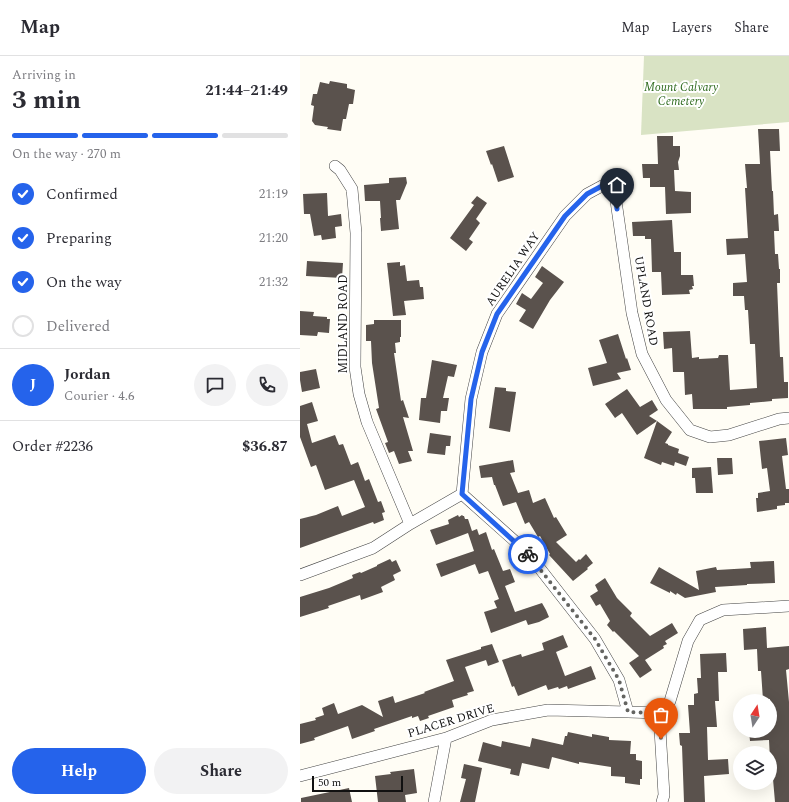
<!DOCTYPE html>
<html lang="en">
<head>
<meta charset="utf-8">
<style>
	body { margin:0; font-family:Spectral,serif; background:#f2f2f3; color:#2b2b33; height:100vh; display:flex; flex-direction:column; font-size:15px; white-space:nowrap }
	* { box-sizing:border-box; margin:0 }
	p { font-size:13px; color:#7c7c81 }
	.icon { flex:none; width:22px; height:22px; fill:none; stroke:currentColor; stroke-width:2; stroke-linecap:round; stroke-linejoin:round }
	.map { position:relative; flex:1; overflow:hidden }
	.details { display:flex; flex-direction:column; background:#fff; width:300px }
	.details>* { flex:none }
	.needle { width:26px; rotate:12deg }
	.fabs { position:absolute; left:433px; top:638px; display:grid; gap:8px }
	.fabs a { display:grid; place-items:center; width:44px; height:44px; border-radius:50%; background:#fff; box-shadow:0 4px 16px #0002; font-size:20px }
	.scale { position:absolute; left:12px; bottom:10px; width:91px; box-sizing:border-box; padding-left:4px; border:2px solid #111; border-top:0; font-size:11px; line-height:14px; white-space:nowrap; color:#111; -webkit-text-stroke:3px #fff; paint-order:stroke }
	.pin { position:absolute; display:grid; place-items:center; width:34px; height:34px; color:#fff; margin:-41px -17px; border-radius:50% 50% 50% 0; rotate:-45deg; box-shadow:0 0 4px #0007 }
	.pin .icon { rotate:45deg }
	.courier { position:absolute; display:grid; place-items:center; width:40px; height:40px; margin:-20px; border:3px solid #2563eb; border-radius:50%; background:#fff; color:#222; box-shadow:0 1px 5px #0007 }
	.head em { font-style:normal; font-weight:700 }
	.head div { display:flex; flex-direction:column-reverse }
	.head { display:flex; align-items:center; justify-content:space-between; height:68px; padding:0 12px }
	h1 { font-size:26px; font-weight:700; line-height:30px }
	.bar { display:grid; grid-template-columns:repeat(4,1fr); gap:6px 4px; align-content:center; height:48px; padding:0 12px }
	.bar i { height:5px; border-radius:3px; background:#e1e1e2 }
	.bar .on { background:#2563eb }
	.bar p { grid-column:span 4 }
	.line { display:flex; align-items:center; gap:10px; padding:0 12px; border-top:1px solid #e1e1e2 }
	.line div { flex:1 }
	.round { display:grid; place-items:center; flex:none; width:42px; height:42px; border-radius:21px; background:#f2f2f3 }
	ol { padding:0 12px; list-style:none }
	li { display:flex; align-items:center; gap:12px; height:44px }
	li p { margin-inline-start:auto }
	li .icon { padding:4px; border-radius:50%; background:#2563eb; color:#fff; stroke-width:4 }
	li:last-child { color:#7c7c81 }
	li i { width:22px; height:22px; border:2px solid #e1e1e2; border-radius:50% }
	.primary-button { display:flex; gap:8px; margin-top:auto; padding:8px 12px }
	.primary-button a { flex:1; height:46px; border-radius:24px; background:#2563eb; color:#fff; font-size:16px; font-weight:700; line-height:46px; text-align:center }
	.primary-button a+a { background:#f2f2f3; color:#2b2b33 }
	header { display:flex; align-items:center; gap:24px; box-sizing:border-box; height:56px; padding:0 20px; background:#fff; border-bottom:1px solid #e1e1e2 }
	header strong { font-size:19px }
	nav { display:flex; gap:22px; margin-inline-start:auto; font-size:14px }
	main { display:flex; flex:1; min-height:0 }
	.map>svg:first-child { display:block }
	.cemetery { fill:#d9e3c4 }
	.building { fill:#5a524d }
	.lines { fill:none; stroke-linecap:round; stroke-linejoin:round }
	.minor-casing { stroke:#444; stroke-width:12 }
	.minor { stroke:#fff; stroke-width:11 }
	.done { stroke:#646461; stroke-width:4; stroke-dasharray:0 7.2 }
	.route { stroke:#2563eb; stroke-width:5 }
	.labels { text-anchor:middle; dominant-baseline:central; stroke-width:4; stroke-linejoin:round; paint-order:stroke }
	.park-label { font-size:12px; font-style:italic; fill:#2f6b1f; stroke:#fff }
	.street-label { font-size:12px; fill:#111; stroke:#fff }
</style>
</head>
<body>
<header>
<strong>Map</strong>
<nav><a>Map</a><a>Layers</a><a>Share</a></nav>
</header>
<main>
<section class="details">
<div class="head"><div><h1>3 min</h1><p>Arriving in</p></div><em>21:44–21:49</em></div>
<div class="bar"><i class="on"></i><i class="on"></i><i class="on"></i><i></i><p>On the way · 270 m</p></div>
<ol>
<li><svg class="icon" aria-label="check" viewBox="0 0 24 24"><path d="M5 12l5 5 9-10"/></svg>Confirmed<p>21:19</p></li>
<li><svg class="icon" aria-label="check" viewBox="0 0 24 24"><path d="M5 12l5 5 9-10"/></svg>Preparing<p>21:20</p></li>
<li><svg class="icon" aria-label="check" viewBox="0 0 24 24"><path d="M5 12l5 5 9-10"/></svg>On the way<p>21:32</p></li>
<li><i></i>Delivered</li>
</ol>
<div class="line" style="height:72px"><b class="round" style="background:#2563eb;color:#fff">J</b><div><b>Jordan</b><p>Courier · 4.6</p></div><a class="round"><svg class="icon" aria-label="chat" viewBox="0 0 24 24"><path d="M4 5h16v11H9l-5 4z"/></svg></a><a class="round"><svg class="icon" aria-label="phone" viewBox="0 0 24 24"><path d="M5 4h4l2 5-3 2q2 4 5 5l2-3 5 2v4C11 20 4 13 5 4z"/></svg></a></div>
<div class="line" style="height:52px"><div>Order #2236</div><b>$36.87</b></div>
<div class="primary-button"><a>Help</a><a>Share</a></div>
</section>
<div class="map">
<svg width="489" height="746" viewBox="0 0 489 746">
	<rect width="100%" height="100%" fill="#fffdf5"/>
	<path class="cemetery" d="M344 0H489V66L341 79Z"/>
	<path class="building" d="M30 25 47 28V32L55 34 53 48H49L46 63H43L41 75 27 73 28 71 15 69 12 65 14 50 11 49 13 38H17L20 26 29 28Z
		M458 73H479L480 95H470L472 135H473L474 159 478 158 479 175H474L475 198H478L479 213H480V227H477L480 301H483L484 326H488V342L472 343V345L450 347V349L427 351V353H393L392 338 385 339 384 316H373L372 292 364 293 363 276 390 275 392 302 399 301V303L418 302 419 299H428L430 334 457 332 455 288H450L448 254H445L444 240H433V227L447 226 445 198 427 199 426 183 448 182 445 132H447L445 108H460Z
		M357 80H373V90H380V100L378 106 379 114H374L375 135 391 136V157L366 158 365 131H350V122H343L342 108H358Z
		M204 90 214 121 198 126 192 108 191 109 186 95Z
		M106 121 107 127 100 144H96L99 173 81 175 80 162H81L80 145H65L64 129 89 127V122Z
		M27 137 28 160 41 158 42 170 35 171 36 182 22 184 21 179 14 180 10 158H4L3 138Z
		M177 140 187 147 176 163 180 167 169 183 173 186 166 195 150 182 174 149 171 147Z
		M372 164 374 196H381V219H393L394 230H392L393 233 389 234 390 238 362 239 361 216H352L351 183H345V180H333L332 166Z
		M7 205 43 207 42 222 6 220Z
		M100 206V210L105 209 107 225 119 224 120 231H123L124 243 104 245 106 259 93 260 87 207Z
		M242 210 264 226 250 244 233 273 219 265 226 254 216 248 222 237 231 243 243 227 235 221Z
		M0 255 14 256 13 260 27 261V263H30L29 277 18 276 17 280 0 279Z
		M74 264H101V281H100V286L95 287 96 297H94L101 345 103 344 109 362 103 361 113 395H108L112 405 99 408 94 395 89 397 85 387 88 386 76 353 79 352 72 307 71 285H66V269L74 268Z
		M318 278 326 303 327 302 331 314 317 317 321 323 293 330 288 312 307 307 299 284Z
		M132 304 157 309 154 321 148 320 143 342H149L147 355H141L140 367 119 364 121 342H126Z
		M16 313 20 332 2 336 0 324V316Z
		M195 331 206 332V335L216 336 210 376 189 372Z
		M327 333 340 351 352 344 358 354 349 360 357 365 337 379 322 357 315 362 305 348Z
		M12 346 18 365 7 368 12 387 35 379 39 389 43 388 51 409 58 406 65 425 69 423 78 446 81 445 85 456 82 457 84 464 74 468 73 466 0 492V463L16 459 38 450 42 460 65 451 54 424 25 434 16 409 11 411 0 381V350Z
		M357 365 372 376 365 387 368 388V389L379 393 378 397 389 401 386 410 375 406 374 410 362 406 361 409 344 402Z
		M130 377 151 380 150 390H146L145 399 127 397Z
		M486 382 488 399 482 400 486 433H489V447H485V449L477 450V453L457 456 456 442H458V437L470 435 467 412 462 413 459 385Z
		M417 402H432L433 418 418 419Z
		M213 404 215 416 210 417 218 437 229 434 233 447 245 442 254 462 256 461 267 479 256 486 276 506 279 503 280 504 286 498 293 507 287 512 288 513 273 525 249 499 250 498 240 480 238 481 229 466 225 468 216 446 203 450 195 429H194L192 421 181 422 179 410Z
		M411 411 413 437H396L395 422H392V412Z
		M158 459 159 461 162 459 163 460H164L165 463H168L172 475 177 473 179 479 186 476 192 494 194 493 203 515 210 513 215 526 205 530 215 556 242 547 246 554 249 561 239 566 228 569 226 564 191 577 184 556 197 552 194 545 199 543 188 515 179 518 175 508 141 521 136 508 174 495 168 477 136 489 130 474 149 468 148 464Z
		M90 503 92 506 96 504 101 515 93 519 95 524 81 531 83 536 61 544 60 539 28 550 29 552 0 561V541L29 532 53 522 52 519 60 516 61 517 77 510V509Z
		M474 505 475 527 447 528V529L415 531 416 536 385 542 377 537 376 539 370 535V537L350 527 359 511 399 534 396 515 416 511 417 514 451 512 450 506Z
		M305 522 317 542 332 557 330 560 350 580 372 567 378 577 365 585 367 588 363 590 364 592 345 604 352 614 340 622 329 607 339 600 314 575 313 576 307 569 310 565 300 548 296 550 290 540 298 535 295 529Z
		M466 571 467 592 489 590V613L486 614 489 646V746H475L473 723H471L469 684 450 685 449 675H470V643L463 644 461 615H458L457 593 444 594 443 573Z
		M263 579 268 591 256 596 265 620 291 610 296 623 268 633 267 630 259 633 258 631 248 634 246 629 218 640 214 630 212 631 202 604 221 598 222 601 244 594 242 587Z
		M192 588 199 606 188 610 186 604 165 611 174 635 167 637 168 639 152 644 154 651 128 660 129 662 120 665 118 660 112 662V660L74 673 75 675 52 683 48 670 14 682 15 684 0 688V668L16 664 15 662 24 659 22 652 34 647 38 658 62 649 83 661 78 645 93 640 95 647 125 637 124 636 154 625 146 604 181 593V591Z
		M426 597 427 616H418L419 645H415L417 671H407L408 704 428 703 429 718 404 720 405 746H384L382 690 380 689 379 677H390L388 649H394V638L398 637 397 622H401L400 598Z
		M268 676 292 681V678L309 681V684L331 685 330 698H336V704L342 705V723H340V729L325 727V721L311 720V711L279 706V708L252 701 249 713 222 707 219 720 210 718 211 713 178 705 183 686 201 691 202 685 230 691 232 682 263 689 265 680H267Z
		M164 708 182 712 175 746H160L166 723 161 722Z
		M114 713 117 737 105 739 106 746H78L75 720 91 718 90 716Z
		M49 732 52 746H1V742Z"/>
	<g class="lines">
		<defs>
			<path id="minor" d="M35 110 40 114 52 133 56 177 55 311 59 338 67 366 110 468
				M162 438 171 343 182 296 197 258 265 160 287 138 313 124 332 257 342 298 366 344 390 374 410 381 429 379 479 363 489 362
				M162 438 227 496 295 583 319 624 328 656
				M0 519 73 492 110 468 162 438
				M359 657 364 739 362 746
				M0 720 146 682 192 664 248 654 328 656 359 657 370 645 388 585 400 564 423 554 489 550
				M134 746 146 682"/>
		</defs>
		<use href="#minor" class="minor-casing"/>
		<use href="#minor" class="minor"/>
	</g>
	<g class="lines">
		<path class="done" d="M228 498 295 583 319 624 328 656 359 657 361 683"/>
		<path class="route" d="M228 498 162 438 171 343 182 296 197 258 265 160 287 138 313 124 317 153"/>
	</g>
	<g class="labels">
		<g class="park-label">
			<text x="381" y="31">Mount Calvary<tspan x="381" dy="14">Cemetery</tspan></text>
		</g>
		<g class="street-label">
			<text transform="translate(213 213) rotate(-56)">AURELIA WAY</text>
			<text transform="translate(346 245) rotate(80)">UPLAND ROAD</text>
			<text transform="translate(43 268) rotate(-90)">MIDLAND ROAD</text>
			<text transform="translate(151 665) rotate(-17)">PLACER DRIVE</text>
		</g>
	</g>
</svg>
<div class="fabs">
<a><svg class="needle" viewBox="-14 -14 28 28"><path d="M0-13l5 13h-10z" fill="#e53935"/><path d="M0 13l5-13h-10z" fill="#7c7c81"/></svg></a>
<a><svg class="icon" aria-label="layers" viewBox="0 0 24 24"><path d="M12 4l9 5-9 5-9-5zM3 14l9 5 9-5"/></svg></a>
</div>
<div class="scale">50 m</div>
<div class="pin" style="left:361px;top:683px;background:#ea580c"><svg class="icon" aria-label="bag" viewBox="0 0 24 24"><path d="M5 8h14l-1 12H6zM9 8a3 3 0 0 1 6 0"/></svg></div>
<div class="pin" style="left:317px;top:153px;background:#1f2937"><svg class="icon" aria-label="home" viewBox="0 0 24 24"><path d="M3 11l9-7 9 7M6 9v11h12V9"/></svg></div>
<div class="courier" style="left:228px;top:498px"><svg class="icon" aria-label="bike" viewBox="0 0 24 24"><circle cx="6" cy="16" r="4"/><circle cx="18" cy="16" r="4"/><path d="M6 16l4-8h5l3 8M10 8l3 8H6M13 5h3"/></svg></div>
</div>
</main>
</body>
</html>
